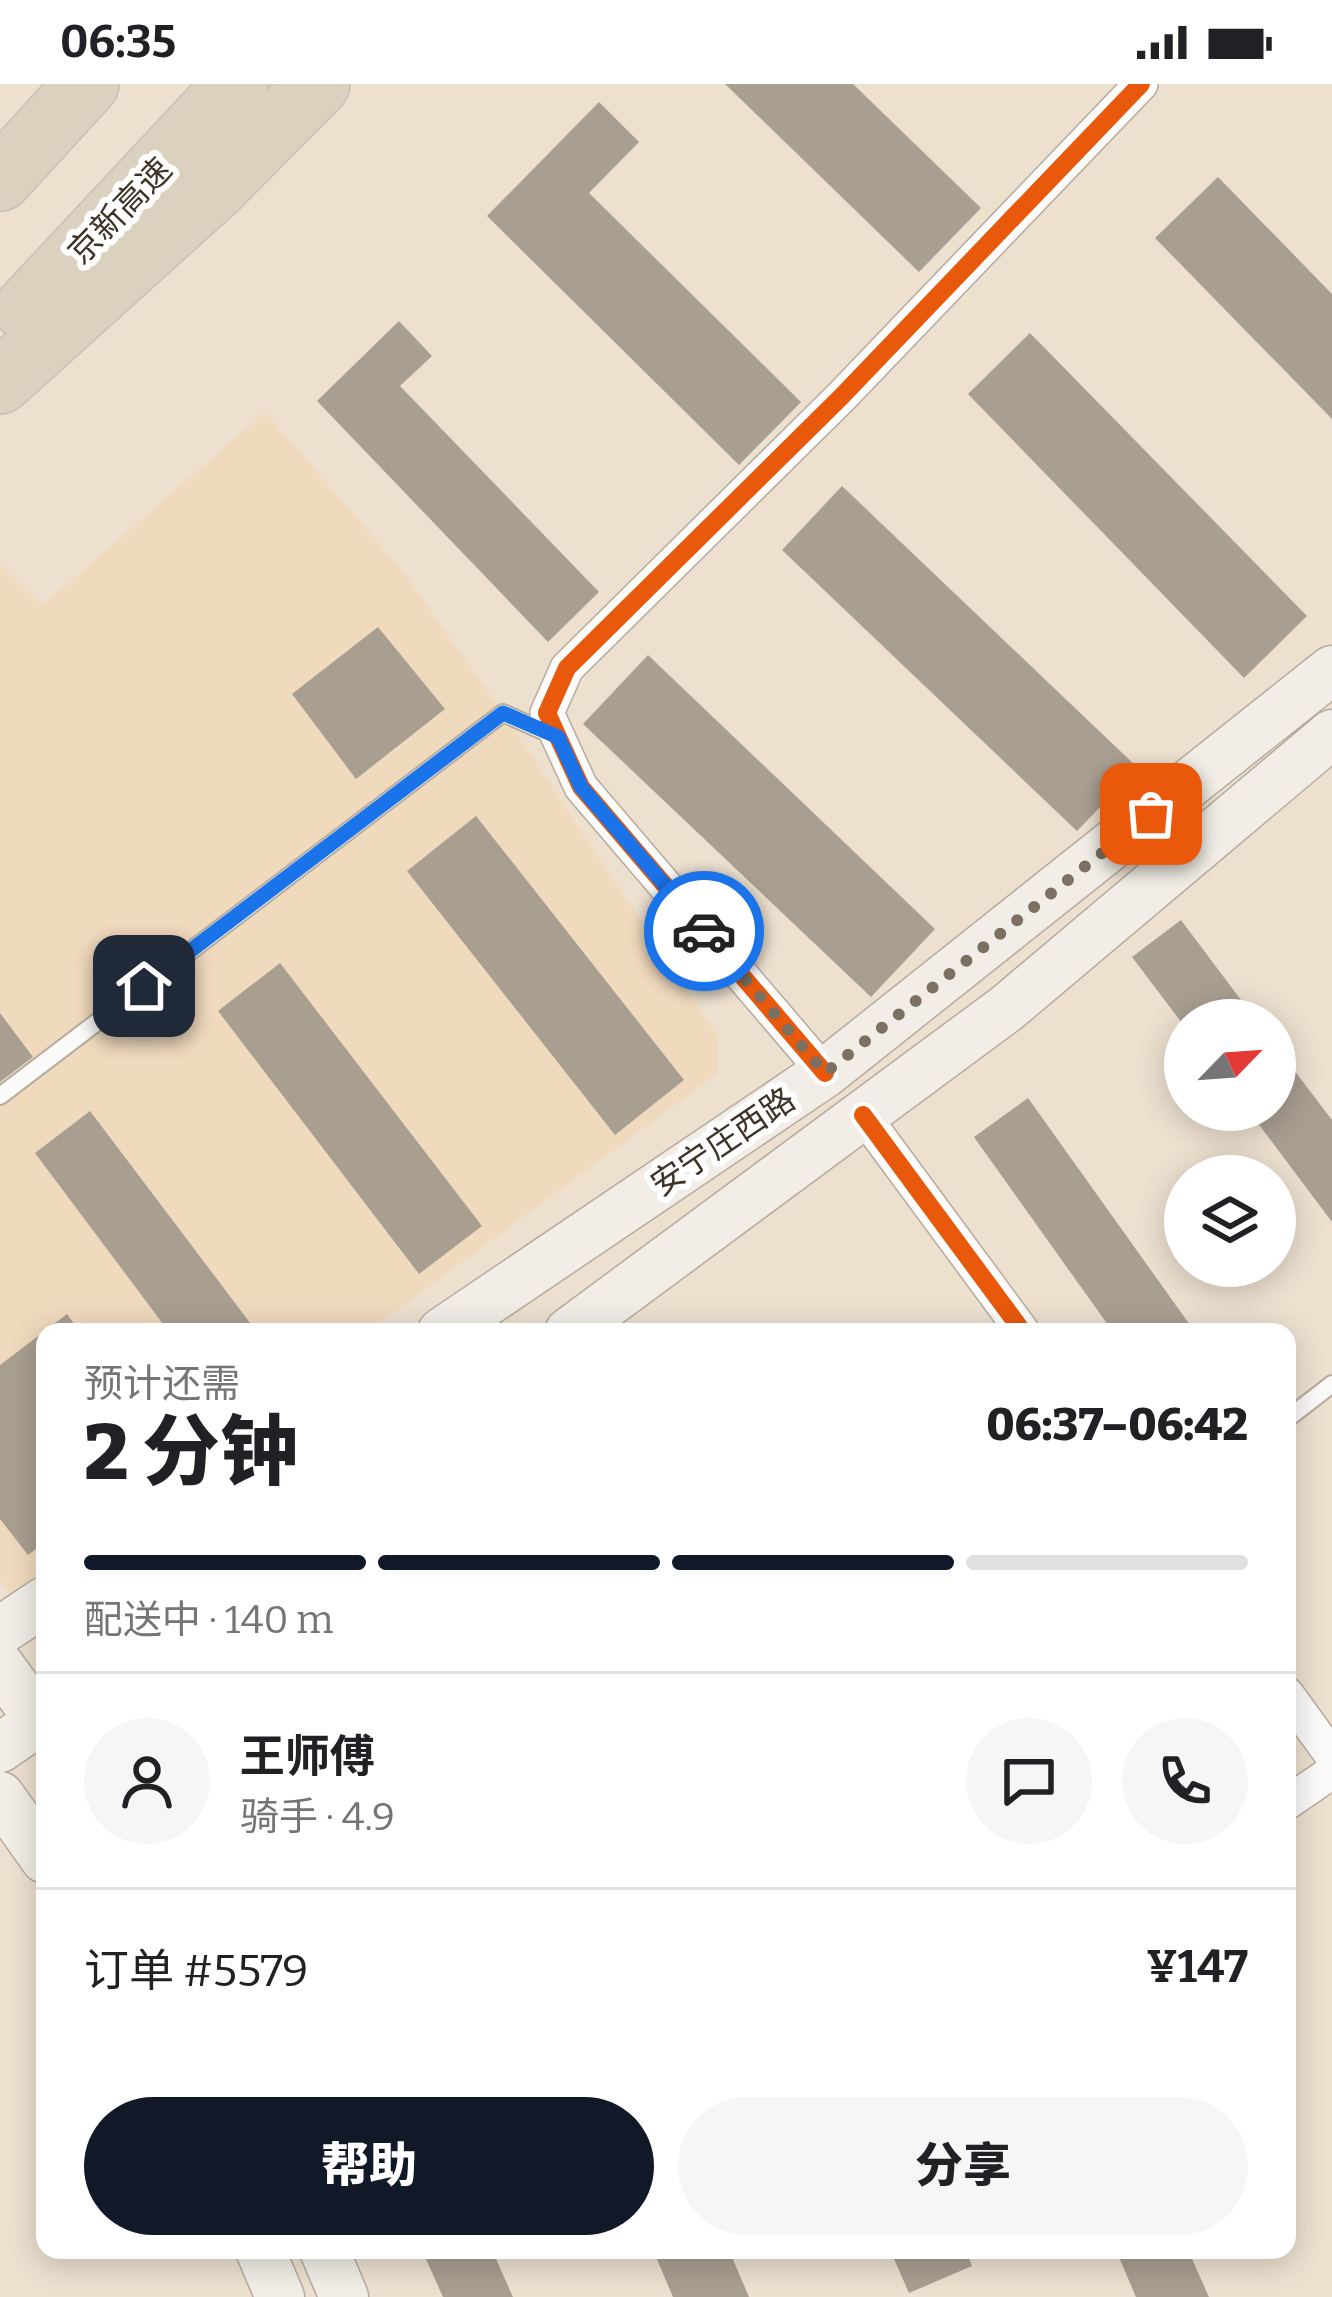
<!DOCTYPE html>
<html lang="zh">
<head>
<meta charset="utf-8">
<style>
	body { margin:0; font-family:Bitter,"Noto Sans SC",serif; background:#f6f6f6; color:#202124; height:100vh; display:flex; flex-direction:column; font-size:45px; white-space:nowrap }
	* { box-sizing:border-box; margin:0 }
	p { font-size:39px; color:#757577 }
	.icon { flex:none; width:66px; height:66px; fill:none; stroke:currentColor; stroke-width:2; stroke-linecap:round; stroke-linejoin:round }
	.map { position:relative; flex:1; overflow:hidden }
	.sheet { position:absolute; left:36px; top:1239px; width:1260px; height:936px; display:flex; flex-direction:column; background:#fff; border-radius:24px; box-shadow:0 6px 30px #0003 }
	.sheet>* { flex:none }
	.needle { width:78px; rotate:65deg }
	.buttons { position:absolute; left:1164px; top:915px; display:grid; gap:24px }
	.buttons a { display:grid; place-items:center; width:132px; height:132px; border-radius:50%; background:#fff; box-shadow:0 6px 30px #0003; font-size:60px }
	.pin { position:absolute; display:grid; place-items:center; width:102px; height:102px; color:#fff; margin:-51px; border-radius:24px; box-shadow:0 6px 18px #0006 }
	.courier { position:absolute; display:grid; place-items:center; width:120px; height:120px; margin:-60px; border:9px solid #1a73e8; border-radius:50%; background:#fff; color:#222; box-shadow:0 3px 15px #0007 }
	.headline em { font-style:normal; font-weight:800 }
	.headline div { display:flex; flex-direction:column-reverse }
	.headline { display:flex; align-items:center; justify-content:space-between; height:204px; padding:0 48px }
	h1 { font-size:78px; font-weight:800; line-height:90px }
	.bar { display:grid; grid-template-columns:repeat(4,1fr); gap:18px 12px; align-content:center; height:144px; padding:0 48px }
	.bar i { height:15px; border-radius:9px; background:#e0e0e0 }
	.bar .on { background:#111827 }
	.bar p { grid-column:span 4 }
	.line { display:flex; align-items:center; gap:30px; padding:0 48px; border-top:3px solid #e0e0e0 }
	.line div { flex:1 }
	.round { display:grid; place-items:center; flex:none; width:126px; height:126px; border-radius:63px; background:#f6f6f6 }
	.button { display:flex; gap:24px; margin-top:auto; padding:24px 48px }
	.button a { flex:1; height:138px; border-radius:72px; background:#111827; color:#fff; font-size:48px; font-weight:800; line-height:138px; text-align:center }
	.button a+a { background:#f6f6f6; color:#202124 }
	.status { display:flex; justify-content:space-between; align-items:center; height:84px; padding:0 60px; background:#fff; direction:ltr }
	.status svg { height:33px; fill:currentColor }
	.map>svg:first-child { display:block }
	.built { fill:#f0dabe }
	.building { fill:#a99f91 }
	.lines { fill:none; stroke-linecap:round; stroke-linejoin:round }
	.lane-casing { stroke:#b5ab9e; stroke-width:20 }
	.street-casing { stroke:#b5ab9e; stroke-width:36 }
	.secondary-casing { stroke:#b5ab9e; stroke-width:51 }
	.highway-casing { stroke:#c7c0b7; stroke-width:66 }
	.lane { stroke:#fcfaf8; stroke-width:16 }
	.street { stroke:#fcfaf8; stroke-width:33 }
	.secondary { stroke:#f2eee7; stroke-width:48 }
	.highway { stroke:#dbd1be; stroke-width:63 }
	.cycleway-casing { stroke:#fff; stroke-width:26 }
	.cycleway { stroke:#e8590c; stroke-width:18 }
	.done { stroke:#7b7062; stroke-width:12; stroke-dasharray:0 21.6 }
	.route { stroke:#1a73e8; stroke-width:15 }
	.labels { text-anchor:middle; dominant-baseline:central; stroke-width:12; stroke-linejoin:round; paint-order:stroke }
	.street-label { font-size:33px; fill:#3d3327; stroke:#fff }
</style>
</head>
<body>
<div class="status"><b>06:35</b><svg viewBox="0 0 49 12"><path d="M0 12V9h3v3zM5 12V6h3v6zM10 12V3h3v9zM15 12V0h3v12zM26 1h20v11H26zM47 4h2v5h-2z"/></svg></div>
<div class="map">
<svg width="1332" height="2213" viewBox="0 0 1332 2213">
	<rect width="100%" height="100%" fill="#ede0cf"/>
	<path class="built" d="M265 328 402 486 503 629 717 951V990L367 1248H45V1485L11 1510 0 1496V480L42 522Z"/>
	<path class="building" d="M725 0H853L981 124 919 188Z
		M599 18 639 58 589 109 801 318 739 381 487 132Z
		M1218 93 1332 210V335L1155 154Z
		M399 237 432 272 400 302 599 508 548 558 317 317Z
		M1030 249 1307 532 1244 594 968 310Z
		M842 402 1138 684 1077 747 782 466Z
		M378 543 445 625 356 695 292 610Z
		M648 571 935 845 871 913 583 640Z
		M476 732 684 996 615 1051 407 787Z
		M1181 836 1256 936H1185V943L1132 873Z
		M280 879 482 1142 419 1190 218 927Z
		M0 929 33 973 0 998Z
		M1275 961 1332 1036V1138L1248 1026H1275Z
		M1028 1014 1195 1248H1113L974 1053Z
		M90 1027 257 1248H169L35 1069Z
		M67 1230 80 1248H45V1458L28 1471 0 1435V1281Z
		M441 2166H492L513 2213H443L425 2173Z
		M653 2166H729L749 2213H673Z
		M890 2166H966L972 2182 909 2209Z
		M1130 2166H1188L1209 2213H1136L1118 2171Z"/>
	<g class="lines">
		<defs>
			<path id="lane" d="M0 1012 503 629 552 651
				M1287 1335 1332 1300"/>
			<path id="street" d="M825 989 581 703 547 629 567 584 842 312 1141 0
				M863 1031 1023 1248
				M1287 1610 1332 1672
				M1287 1719 1332 1688"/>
			<path id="secondary" d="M442 1248 825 989 1332 586
				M569 1248 1007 924 1332 650
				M0 1547 45 1517
				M0 1582 45 1644
				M0 1664 45 1633
				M0 1712 45 1775
				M260 2166 280 2213
				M324 2166 344 2213"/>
			<path id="highway" d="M0 95 87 0
				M26 225 236 0
				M0 298 215 104 318 0"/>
		</defs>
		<use href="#lane" class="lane-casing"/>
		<use href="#street" class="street-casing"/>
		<use href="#secondary" class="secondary-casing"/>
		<use href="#highway" class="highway-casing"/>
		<use href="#lane" class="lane"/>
		<use href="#street" class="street"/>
		<use href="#secondary" class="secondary"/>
		<use href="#highway" class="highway"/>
		<defs>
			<path id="cycleway" d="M825 989 581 703 547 629 567 584 842 312 1141 0
				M863 1031 1023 1248"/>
		</defs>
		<use href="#cycleway" class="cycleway-casing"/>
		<use href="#cycleway" class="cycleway"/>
	</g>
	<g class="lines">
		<path class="done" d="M704 847 825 989 1151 730"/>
		<path class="route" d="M144 902 503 629 558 653 581 703 704 847"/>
	</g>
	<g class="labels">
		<g class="street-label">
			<text transform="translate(120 127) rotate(-46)">京新高速</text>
			<text transform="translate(723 1058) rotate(-34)">安宁庄西路</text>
		</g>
	</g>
</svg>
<div class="buttons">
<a><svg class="needle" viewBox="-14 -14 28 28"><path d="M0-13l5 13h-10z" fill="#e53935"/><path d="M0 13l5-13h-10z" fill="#757577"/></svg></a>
<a><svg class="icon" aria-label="layers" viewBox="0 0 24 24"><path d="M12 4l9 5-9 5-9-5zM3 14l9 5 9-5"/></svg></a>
</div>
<div class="pin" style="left:1151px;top:730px;background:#ea580c"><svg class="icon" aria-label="bag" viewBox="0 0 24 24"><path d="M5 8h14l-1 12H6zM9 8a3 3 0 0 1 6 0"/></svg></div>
<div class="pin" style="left:144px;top:902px;background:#1f2937"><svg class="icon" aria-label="home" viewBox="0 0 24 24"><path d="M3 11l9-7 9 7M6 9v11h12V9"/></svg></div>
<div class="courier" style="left:704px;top:847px"><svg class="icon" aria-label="car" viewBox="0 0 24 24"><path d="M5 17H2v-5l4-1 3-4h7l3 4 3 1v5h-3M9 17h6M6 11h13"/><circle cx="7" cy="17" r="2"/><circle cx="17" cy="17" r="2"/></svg></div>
<section class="sheet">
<div class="headline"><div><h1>2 分钟</h1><p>预计还需</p></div><em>06:37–06:42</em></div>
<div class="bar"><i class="on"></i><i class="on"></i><i class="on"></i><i></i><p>配送中 · 140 m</p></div>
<div class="line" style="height:216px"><a class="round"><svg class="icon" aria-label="person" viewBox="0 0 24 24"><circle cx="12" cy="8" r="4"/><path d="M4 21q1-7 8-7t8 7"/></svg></a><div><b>王师傅</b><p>骑手 · 4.9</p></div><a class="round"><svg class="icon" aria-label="chat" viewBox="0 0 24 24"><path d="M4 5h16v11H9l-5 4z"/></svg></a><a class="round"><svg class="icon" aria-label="phone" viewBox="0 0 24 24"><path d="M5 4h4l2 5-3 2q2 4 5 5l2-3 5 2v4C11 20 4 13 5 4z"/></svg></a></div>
<div class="line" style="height:156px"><div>订单 #5579</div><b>¥147</b></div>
<div class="button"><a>帮助</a><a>分享</a></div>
</section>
</div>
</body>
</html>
